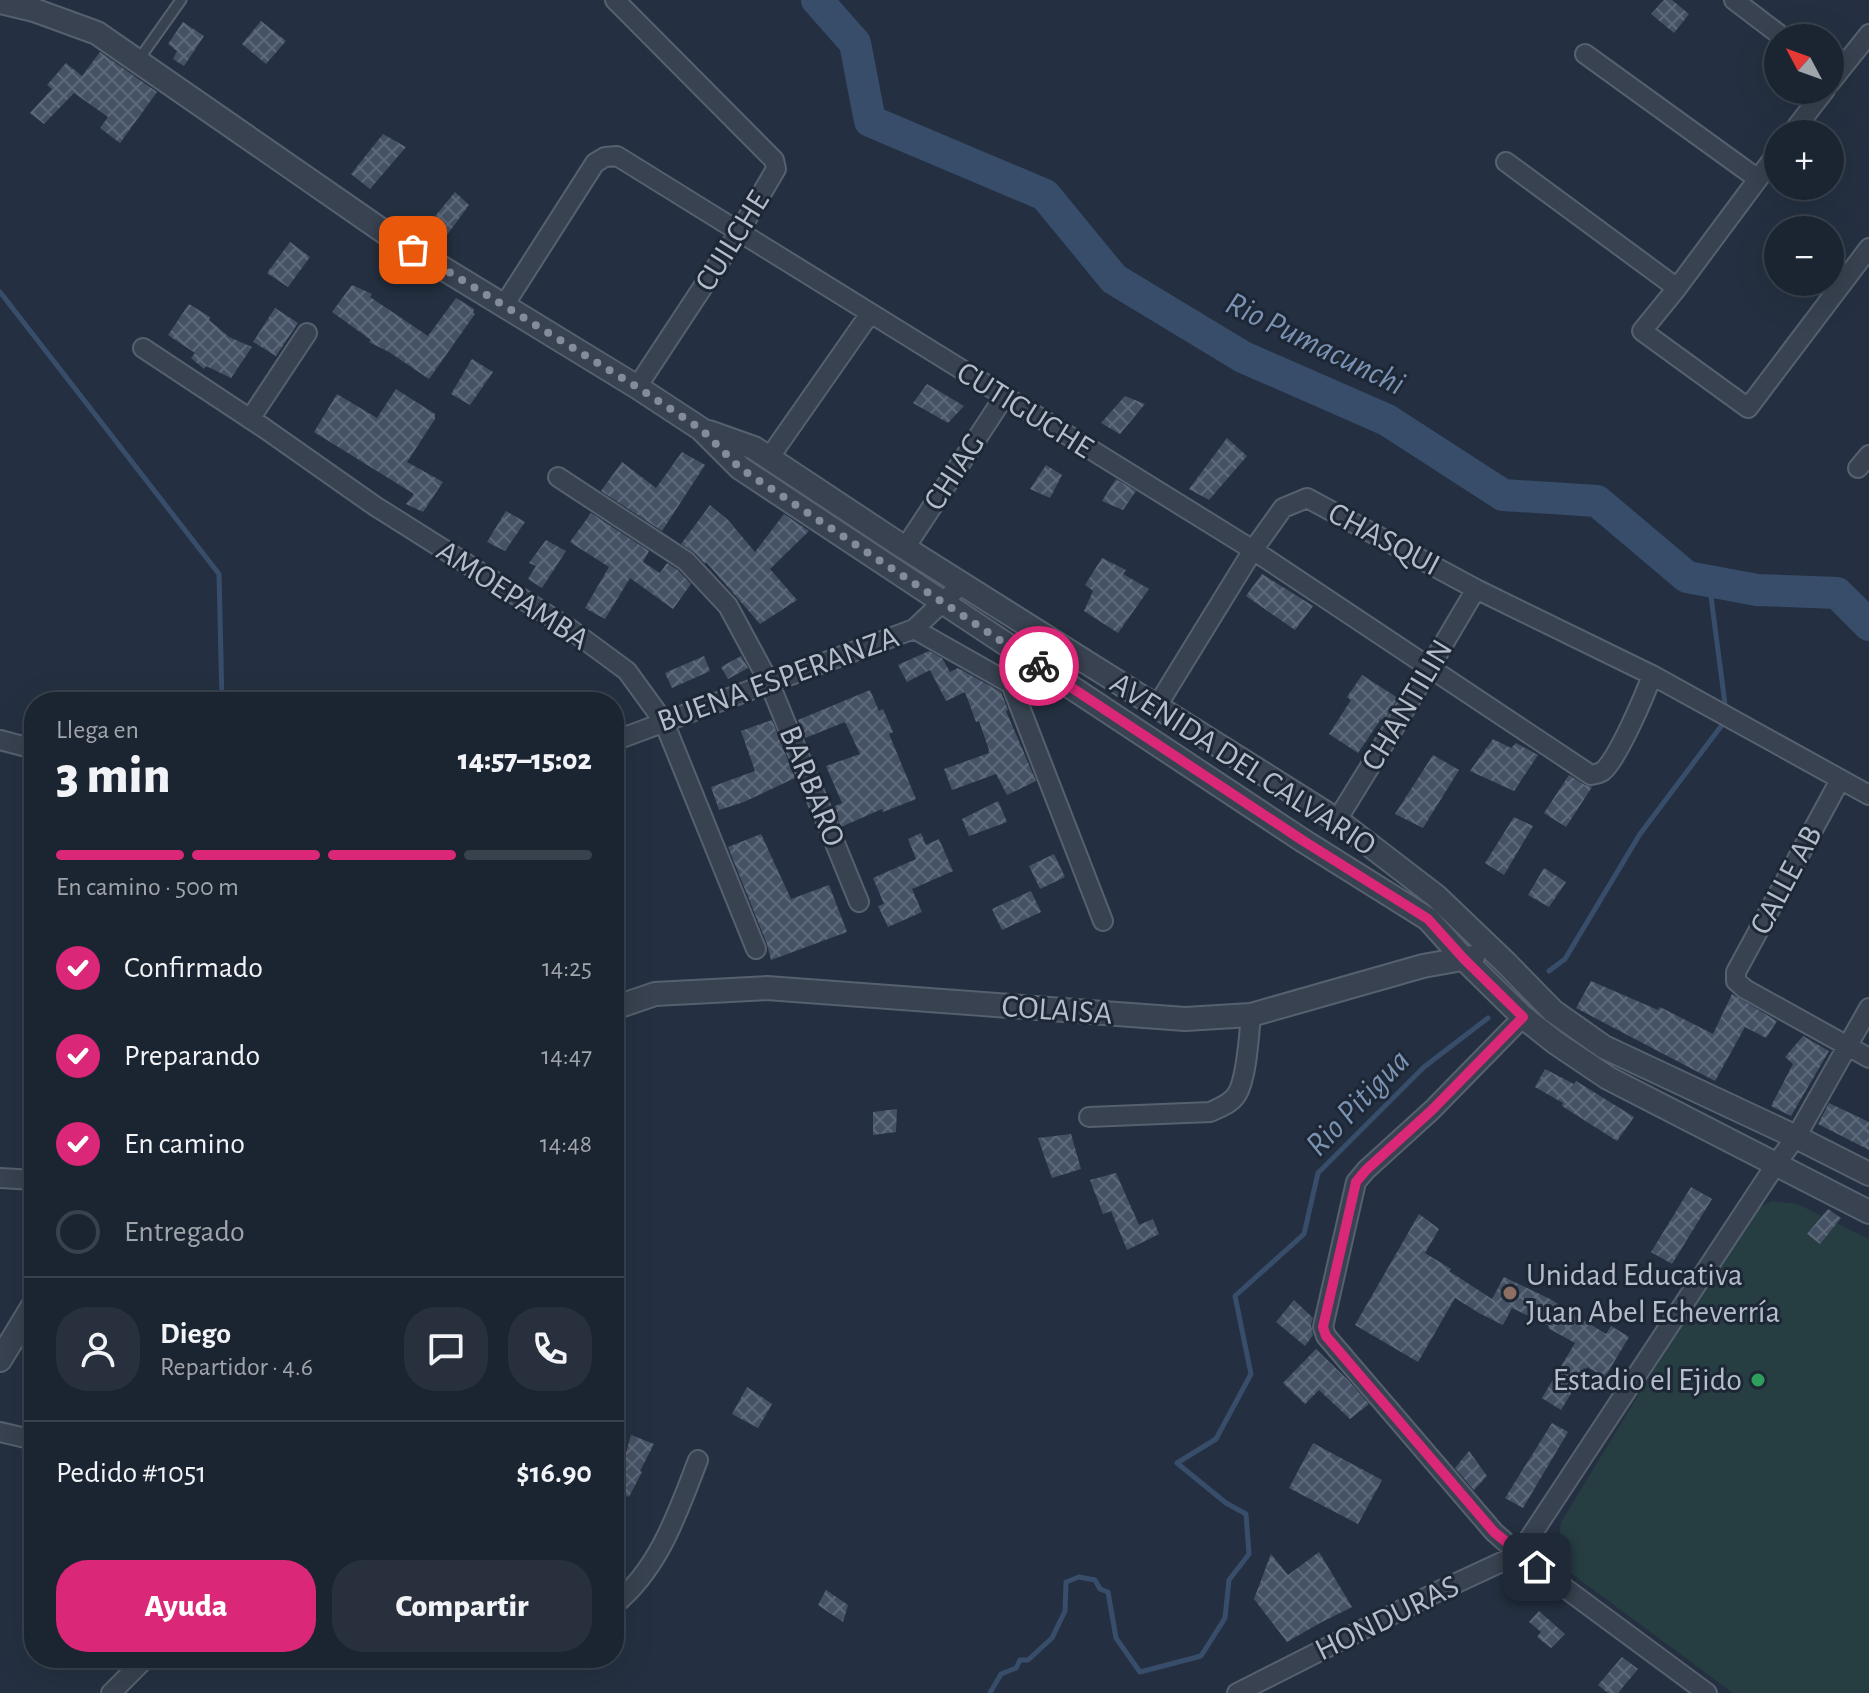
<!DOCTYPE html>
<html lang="es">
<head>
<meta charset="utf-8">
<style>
	body { margin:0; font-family:"Alegreya Sans",sans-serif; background:#28303d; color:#f1f3f6; height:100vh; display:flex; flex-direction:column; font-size:30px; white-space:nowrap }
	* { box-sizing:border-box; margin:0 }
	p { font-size:26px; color:#a0a4ab }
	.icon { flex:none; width:44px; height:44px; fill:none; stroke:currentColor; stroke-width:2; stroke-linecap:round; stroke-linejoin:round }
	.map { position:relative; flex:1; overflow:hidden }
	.side { position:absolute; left:24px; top:692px; width:600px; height:976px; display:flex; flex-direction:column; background:#1b2431; border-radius:32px; box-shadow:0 8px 32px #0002,0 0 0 2px #39414d }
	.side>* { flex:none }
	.needle { width:52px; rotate:311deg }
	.tools { position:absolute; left:1764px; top:24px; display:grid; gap:16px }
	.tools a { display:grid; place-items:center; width:80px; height:80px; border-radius:50%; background:#1b2431; box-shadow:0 8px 32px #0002,0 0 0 2px #39414d; font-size:40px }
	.pin { position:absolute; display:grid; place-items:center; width:68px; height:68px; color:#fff; margin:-34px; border-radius:16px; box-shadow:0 4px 12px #0006 }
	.courier { position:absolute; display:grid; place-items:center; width:80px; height:80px; margin:-40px; border:6px solid #db2777; border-radius:50%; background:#fff; color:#222; box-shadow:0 2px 10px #0007 }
	.head em { font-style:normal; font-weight:800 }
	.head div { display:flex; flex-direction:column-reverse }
	.head { display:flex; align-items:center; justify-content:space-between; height:136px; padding:0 32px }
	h1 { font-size:52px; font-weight:800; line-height:60px }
	.bar { display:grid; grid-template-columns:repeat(4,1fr); gap:12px 8px; align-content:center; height:96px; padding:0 32px }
	.bar i { height:10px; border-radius:6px; background:#39414d }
	.bar .current { background:#db2777 }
	.bar p { grid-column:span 4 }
	.line { display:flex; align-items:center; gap:20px; padding:0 32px; border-top:2px solid #39414d }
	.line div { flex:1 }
	.round { display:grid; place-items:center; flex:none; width:84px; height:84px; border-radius:32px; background:#28303d }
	ol { padding:0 32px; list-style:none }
	li { display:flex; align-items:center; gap:24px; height:88px }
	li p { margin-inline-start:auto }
	li .icon { padding:8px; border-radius:50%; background:#db2777; color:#fff; stroke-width:4 }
	li:last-child { color:#a0a4ab }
	li i { width:44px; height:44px; border:4px solid #39414d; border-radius:50% }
	.action { display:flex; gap:16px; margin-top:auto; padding:16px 32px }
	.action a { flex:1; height:92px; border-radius:32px; background:#db2777; color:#fff; font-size:32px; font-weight:800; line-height:92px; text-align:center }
	.action a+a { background:#28303d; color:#f1f3f6 }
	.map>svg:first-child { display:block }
	.garden { fill:#263e42 }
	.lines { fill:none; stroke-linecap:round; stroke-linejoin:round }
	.stream { stroke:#384d6a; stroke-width:5 }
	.river { stroke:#384d6a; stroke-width:32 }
	.building { fill:url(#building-cross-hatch) }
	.service-casing { stroke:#56606e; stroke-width:13 }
	.minor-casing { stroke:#56606e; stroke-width:22 }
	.tertiary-casing { stroke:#56606e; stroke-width:26 }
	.service { stroke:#384250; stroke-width:9 }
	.minor { stroke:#384250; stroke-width:18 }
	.tertiary { stroke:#384250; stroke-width:22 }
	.done { stroke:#828c9b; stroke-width:8; stroke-dasharray:0 14.4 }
	.route { stroke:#db2777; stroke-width:10 }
	.education-dot { fill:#8d6e63; stroke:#1d2736; stroke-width:3 }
	.leisure-dot { fill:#2e9e5b; stroke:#1d2736; stroke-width:3 }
	.labels { text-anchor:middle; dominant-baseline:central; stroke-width:6; stroke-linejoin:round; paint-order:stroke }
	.street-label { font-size:32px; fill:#b5bdcb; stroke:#1d2736 }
	.poi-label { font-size:32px; fill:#b5bdcb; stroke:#1d2736; text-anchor:start }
	.water-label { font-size:34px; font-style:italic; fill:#7b93b3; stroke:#1d2736 }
</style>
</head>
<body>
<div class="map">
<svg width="1869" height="1693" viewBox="0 0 1869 1693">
	<defs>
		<pattern id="building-cross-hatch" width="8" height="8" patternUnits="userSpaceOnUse" patternTransform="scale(2)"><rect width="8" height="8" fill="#455265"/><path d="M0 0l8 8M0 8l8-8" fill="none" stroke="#5e697a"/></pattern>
	</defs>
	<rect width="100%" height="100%" fill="#243041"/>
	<path class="garden" d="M1772 1201 1797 1204 1869 1239V1693H1733L1568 1571C1556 1552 1558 1544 1561 1522L1736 1235 1753 1210Z"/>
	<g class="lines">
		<path class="stream" d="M0 292 219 574 222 702
			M1709 581 1726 712
			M1549 971 1565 959 1640 834 1725 721
			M990 1693 1001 1674 1016 1668 1020 1660H1028L1052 1638 1065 1611 1066 1582 1079 1577 1095 1580 1100 1589 1108 1592 1116 1638 1140 1672 1201 1656 1225 1618 1229 1580 1249 1554 1246 1514 1226 1503 1177 1463 1216 1439 1251 1374 1235 1296 1304 1234 1318 1173 1424 1067 1488 1018"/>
		<path class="river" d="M817 0 855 43 870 121 1045 195 1114 279 1243 357 1387 420 1503 495 1597 501 1687 577 1757 590 1837 593 1869 625"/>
	</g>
	<path class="building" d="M1664 0H1672L1689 14 1674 33 1651 14Z
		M261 21 286 41 266 64 242 44Z
		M183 22 204 36 184 66 173 59 177 51 168 44Z
		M100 52 157 92 120 143 100 128 108 117 74 93 44 124 30 113 52 89 47 85 66 63 82 76Z
		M383 134 406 147 370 189 351 174Z
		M455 192 469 205 444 239 427 226Z
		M290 242 310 257 288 287 267 273Z
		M352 285 372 294 370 297 428 336 456 298 474 309 473 313 475 314 429 379 389 352 369 342 371 340 332 312Z
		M189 304 210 317 209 320 229 337 252 347 231 378 206 366 204 369 191 358 195 353 168 335Z
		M275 308 298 323 276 356 253 342Z
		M472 359 493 372 470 405 451 394Z
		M927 384 964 406 948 423 913 403Z
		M396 389 435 414V419L407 462 443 482 423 512 406 504 414 494 314 432 337 394 377 418Z
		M1125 396 1145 404 1120 434 1101 423Z
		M1227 438 1247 456 1209 500 1189 489Z
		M682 452 705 465 662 531 601 491 622 462 656 488Z
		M1046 465 1062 475 1050 498 1030 489Z
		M1116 479 1136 491 1123 510 1102 501Z
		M710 505 728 520 755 552 784 514 809 531 770 569 797 600 760 624 706 562 705 564 695 553 681 544Z
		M506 511 525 522 505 551 487 542Z
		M591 513 649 551 643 562 660 573 667 563 678 570 691 584 673 609 630 578 605 619 585 608 609 567 570 542Z
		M546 540 566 551 542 588 528 579 536 566 529 563Z
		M1102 558 1126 570 1123 574 1149 589 1118 633 1084 611 1093 591 1085 585Z
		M1262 574 1313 606 1295 630 1246 596Z
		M929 651 942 658 950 672 958 668 1001 692 1008 710 1006 711 1036 781 1007 795 996 774 952 790 944 769 989 753 988 751 989 750 979 721 976 722 965 692 946 701 930 670 907 682 898 665Z
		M704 656 710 671 672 688 665 673Z
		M741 656 748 668 728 679 721 667Z
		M1362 675 1398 698 1384 721 1381 719 1358 753 1329 734 1351 700 1347 697Z
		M870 690 879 711 883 709 893 732 889 734 916 799 883 812 882 809 841 827 833 807 842 803 826 766 860 754 845 722 805 738 798 720Z
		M772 720 795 778 744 802 719 810 711 787 755 771 741 731Z
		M1493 739 1511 748 1516 743 1538 755 1514 791 1470 771Z
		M1433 755 1459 770 1423 828 1395 814Z
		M1569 775 1585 785 1592 787 1566 827 1544 813Z
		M998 801 1007 822 969 836 962 819Z
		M1514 817 1533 826 1504 875 1485 863Z
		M921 833 926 845 939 839 953 871 912 889 922 912 888 927 878 906 884 904 873 878 916 859 908 839Z
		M761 834 791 899 829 885 847 932 771 960 767 944 728 847Z
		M1054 854 1065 877 1040 889 1029 866Z
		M1544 868 1566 882 1549 907 1528 895Z
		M1031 891 1041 912 1002 930 992 909Z
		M1591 981 1658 1010 1660 1007 1713 1034 1732 994 1777 1021 1766 1038 1745 1027 1715 1081 1576 1008Z
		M1803 1036 1829 1051 1791 1116 1771 1106 1793 1064 1785 1057Z
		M1545 1069 1574 1084 1576 1081 1634 1117 1617 1141 1562 1106 1563 1103 1535 1087Z
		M1829 1103 1869 1122V1150L1818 1124Z
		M897 1109 896 1132 873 1135V1112Z
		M1071 1134 1081 1169 1052 1178 1038 1138Z
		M1116 1173 1139 1225 1153 1219 1159 1234 1127 1250 1111 1211 1103 1214 1090 1180Z
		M1691 1187 1712 1199 1672 1264 1651 1252Z
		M1828 1209 1841 1218 1820 1244 1807 1234Z
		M1419 1214 1439 1229 1425 1253 1451 1269 1449 1271 1492 1299 1504 1277 1550 1299 1606 1334 1611 1326 1629 1337 1605 1377 1587 1367 1561 1410 1542 1398 1575 1343 1548 1328 1549 1326 1512 1308 1503 1325 1479 1313 1455 1298 1418 1362 1355 1325Z
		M1294 1300 1313 1318 1311 1325 1313 1335 1305 1346 1276 1322Z
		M1316 1349 1348 1380 1369 1404 1350 1419 1319 1390 1305 1404 1283 1383Z
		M747 1387 772 1404 758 1428 732 1414Z
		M1552 1423 1568 1432 1523 1508 1505 1498Z
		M631 1435 654 1444 640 1471 642 1472 629 1497 614 1489V1475L625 1456Z
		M1313 1443 1382 1480 1358 1524 1289 1488Z
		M1469 1451 1487 1476 1474 1490 1455 1468Z
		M1319 1552 1352 1607 1320 1623 1287 1642 1254 1599 1271 1554 1288 1575Z
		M826 1590 848 1605 843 1622 818 1605Z
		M1539 1611 1565 1634 1551 1648 1537 1637 1541 1632 1529 1622Z
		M1622 1657 1638 1669 1618 1693H1608L1598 1685Z"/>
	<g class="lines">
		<defs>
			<path id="service" d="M137 62 181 0"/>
			<path id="minor" d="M615 0 774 160 776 169 739 232 637 387
				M1734 0 1784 38
				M1585 54 1758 179
				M1830 83 1869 34
				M1791 134 1825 90
				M1778 152 1677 288 1642 331 1748 408 1869 248
				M1506 162 1677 288
				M503 307 595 163 605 157 617 156 1253 550 1591 775C1596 774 1600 773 1603 771 1618 758 1645 695 1652 675
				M143 348 264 428 375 506 570 629 627 671 664 722 756 949
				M250 419 307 333
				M769 458 869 315
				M1858 468 1869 455
				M558 477 686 561 728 606 769 682 859 902
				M905 548 1004 397
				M914 629 963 583
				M1157 706 1253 550 1283 508 1307 498 1476 589 1652 675 1869 795
				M0 740 34 749
				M614 741 914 629 1011 684 1103 921
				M1840 780 1736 972V981L1745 989 1869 1058
				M1337 820 1395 726 1476 589
				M614 909V910
				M1523 1017 1432 1110 1366 1170 1356 1182 1323 1327 1326 1336 1494 1532 1519 1554 1707 1693
				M1089 1117 1210 1112C1219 1108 1231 1104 1237 1094 1247 1078 1249 1034 1251 1015
				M0 1178 34 1180
				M0 1432 34 1440
				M614 1605C659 1569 678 1512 698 1460
				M111 1693 146 1658
				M1237 1693 1437 1592 1519 1554 1776 1164 1796 1137 1869 1008"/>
			<path id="tertiary" d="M0 2 34 10 97 33 390 236 637 387 701 429 740 468 1302 840 1428 919 1464 959 1523 1017 1556 1043 1608 1078 1869 1212
				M709 432 754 448 905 548 1337 820 1436 896 1507 964 1553 1011 1604 1047 1796 1137 1869 1174
				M614 1008 655 994 767 988 1185 1019 1251 1015 1423 966 1473 957
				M0 1360 34 1304"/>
		</defs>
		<use href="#service" class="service-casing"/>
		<use href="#minor" class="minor-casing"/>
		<use href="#tertiary" class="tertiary-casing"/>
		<use href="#service" class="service"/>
		<use href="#minor" class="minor"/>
		<use href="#tertiary" class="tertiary"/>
	</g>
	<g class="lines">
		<path class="done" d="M413 250 637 387 701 429 740 468 1039 666"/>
		<path class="route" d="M1039 666 1302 840 1428 919 1464 959 1523 1017 1432 1110 1366 1170 1356 1182 1323 1327 1326 1336 1494 1532 1537 1567"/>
	</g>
	<circle class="education-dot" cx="1510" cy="1293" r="8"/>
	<circle class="leisure-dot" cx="1758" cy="1380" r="8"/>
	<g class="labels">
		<g class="street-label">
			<text transform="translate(732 241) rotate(-58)">CUILCHE</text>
			<text transform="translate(1025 410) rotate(32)">CUTIGUCHE</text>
			<text transform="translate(954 472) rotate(-57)">CHIAG</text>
			<text transform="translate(1384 539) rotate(28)">CHASQUI</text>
			<text transform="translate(513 595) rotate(33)">AMOEPAMBA</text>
			<text transform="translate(778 679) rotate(-20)">BUENA ESPERANZA</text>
			<text transform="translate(1407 705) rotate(-59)">CHANTILIN</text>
			<text transform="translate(1243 764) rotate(33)">AVENIDA DEL CALVARIO</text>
			<text transform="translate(812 786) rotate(68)">BARBARO</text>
			<text transform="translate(1786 880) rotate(-62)">CALLE AB</text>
			<text transform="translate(1057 1010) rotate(4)">COLAISA</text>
			<text transform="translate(1387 1618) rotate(-26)">HONDURAS</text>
		</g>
		<g class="poi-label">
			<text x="1526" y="1275">Unidad Educativa<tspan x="1526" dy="37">Juan Abel Echeverría</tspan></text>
			<text x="1742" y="1380" text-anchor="end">Estadio el Ejido</text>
		</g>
		<g class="water-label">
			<text transform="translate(1315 344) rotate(26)">Rio Pumacunchi</text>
			<text transform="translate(1358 1103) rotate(-46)">Rio Pitigua</text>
		</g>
	</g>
</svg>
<div class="tools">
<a><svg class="needle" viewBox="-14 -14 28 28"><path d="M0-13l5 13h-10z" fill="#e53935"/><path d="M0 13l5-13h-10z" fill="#a0a4ab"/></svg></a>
<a>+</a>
<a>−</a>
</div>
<div class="pin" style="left:413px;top:250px;background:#ea580c"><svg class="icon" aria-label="bag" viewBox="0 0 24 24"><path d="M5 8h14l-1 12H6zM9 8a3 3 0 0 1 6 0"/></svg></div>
<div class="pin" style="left:1537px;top:1567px;background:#1f2937"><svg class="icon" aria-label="home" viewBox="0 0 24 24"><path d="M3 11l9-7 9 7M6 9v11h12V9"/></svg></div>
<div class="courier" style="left:1039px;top:666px"><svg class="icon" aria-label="bike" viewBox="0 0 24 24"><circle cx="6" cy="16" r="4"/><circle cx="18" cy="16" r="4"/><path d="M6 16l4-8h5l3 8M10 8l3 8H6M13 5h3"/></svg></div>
<section class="side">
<div class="head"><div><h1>3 min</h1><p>Llega en</p></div><em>14:57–15:02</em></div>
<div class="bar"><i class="current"></i><i class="current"></i><i class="current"></i><i></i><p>En camino · 500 m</p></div>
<ol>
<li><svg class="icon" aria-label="check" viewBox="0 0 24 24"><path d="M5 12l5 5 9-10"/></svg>Confirmado<p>14:25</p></li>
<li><svg class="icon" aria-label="check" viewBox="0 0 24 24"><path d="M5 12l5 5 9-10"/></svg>Preparando<p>14:47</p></li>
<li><svg class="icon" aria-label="check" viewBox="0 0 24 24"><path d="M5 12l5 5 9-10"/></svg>En camino<p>14:48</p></li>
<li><i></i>Entregado</li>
</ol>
<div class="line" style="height:144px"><a class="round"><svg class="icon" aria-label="person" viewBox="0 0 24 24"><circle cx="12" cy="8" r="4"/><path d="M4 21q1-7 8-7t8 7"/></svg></a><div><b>Diego</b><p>Repartidor · 4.6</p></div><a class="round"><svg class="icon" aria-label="chat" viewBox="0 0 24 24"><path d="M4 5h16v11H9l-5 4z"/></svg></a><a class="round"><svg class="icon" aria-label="phone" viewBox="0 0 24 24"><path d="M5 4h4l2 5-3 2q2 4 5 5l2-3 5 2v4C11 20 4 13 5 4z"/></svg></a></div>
<div class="line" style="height:104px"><div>Pedido #1051</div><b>$16.90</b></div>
<div class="action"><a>Ayuda</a><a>Compartir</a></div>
</section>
</div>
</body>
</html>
